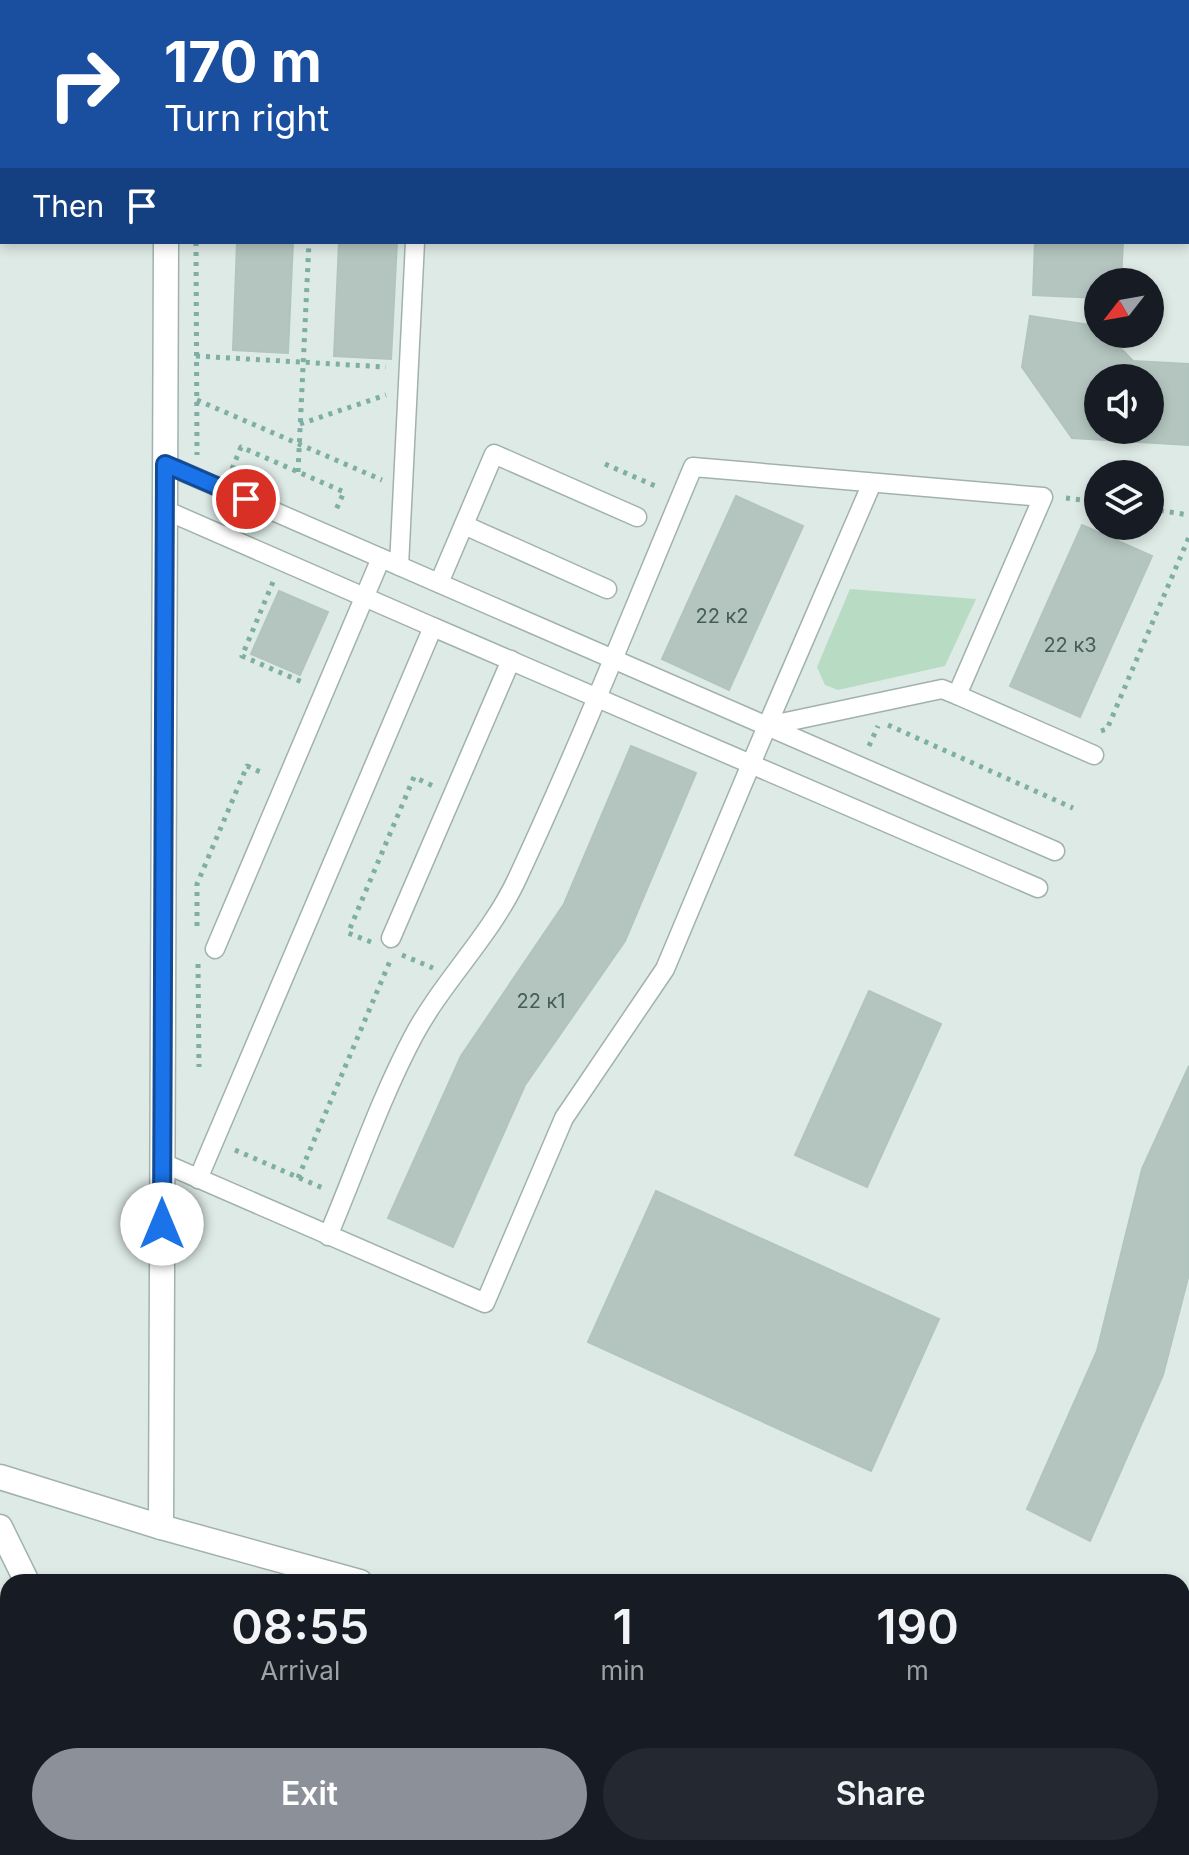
<!DOCTYPE html>
<meta charset="utf-8">
<style>
:root{--surface:#171b24;--page:#242831;--text:#f1f3f6;--muted:#9ea1a6;--accent:#8c9099}
body{margin:0;font-family:Inter,sans-serif;background:var(--page);color:var(--text);height:100vh;display:flex;flex-direction:column;font-size:30px;white-space:nowrap}
*{box-sizing:border-box;margin:0}
p{font-size:26px;color:var(--muted)}
.icon{flex:none;width:44px;height:44px;fill:none;stroke:currentColor;stroke-width:2;stroke-linecap:round;stroke-linejoin:round}
.map{position:relative;flex:1;overflow:hidden}
.panel{position:absolute;left:0px;top:1574px;width:1190px;height:282px;display:flex;flex-direction:column;background:var(--surface);border-radius:24px 24px 0 0;box-shadow:0 4px 12px #0003}
.panel>*{flex:none}
.guide{position:absolute;left:0px;top:0px;width:1190px;height:244px;box-shadow:0 4px 12px #0003;background:#1a4fa0;color:#fff;overflow:hidden}
.needle{width:52px;rotate:239deg}
.tools{position:absolute;left:1084px;top:268px;display:grid;gap:16px}
.tools a{display:grid;place-items:center;width:80px;height:80px;border-radius:50%;background:var(--surface);box-shadow:0 4px 12px #0003;font-size:40px}
.pin{position:absolute;display:grid;place-items:center;width:68px;height:68px;color:#fff;margin:-34px;border:4px solid #fff;border-radius:50%;box-shadow:0 2px 8px #0007}
.me{position:absolute;width:88px;margin:-44px;rotate:0deg;stroke-linejoin:round;filter:drop-shadow(0 0 6px #0008)}
.turn{display:flex;align-items:center;gap:28px;height:168px;padding:0 32px;font-size:36px}
.turn .icon{width:104px;height:104px;stroke-width:2.5}
.turn b{display:block;font-size:56px;line-height:68px}
.then{display:flex;align-items:center;height:76px;padding:0 32px;background:#0003;gap:16px;font-size:30px}
.eta{display:flex;justify-content:space-evenly;align-items:center;height:136px;text-align:center}
.eta b{font-size:48px;font-weight:600;line-height:56px}
.action{display:flex;gap:16px;margin-top:auto;padding:16px 32px}
.action a{flex:1;height:92px;border-radius:48px;background:var(--accent);color:#fff;font-size:32px;font-weight:600;line-height:92px;text-align:center}
.action a+a{background:var(--page);color:var(--text)}
.map>svg:first-child{display:block}
.green{fill:#b7dcc3}
.building{fill:#b4c5bf;stroke:#b1c4bd;stroke-width:2;fill-rule:evenodd}
.lines{fill:none;stroke-linecap:round;stroke-linejoin:round}
.service-casing{stroke:#a1b2ad;stroke-width:21}
.minor-casing{stroke:#a1b2ad;stroke-width:27}
.path{stroke:#7eafa2;stroke-width:5;stroke-dasharray:4 6;stroke-linecap:butt}
.service{stroke:#fff;stroke-width:18}
.minor{stroke:#fff;stroke-width:24}
.route-casing{stroke:#114b97;stroke-width:20}
.route{stroke:#1a73e8;stroke-width:14}
.labels{text-anchor:middle;stroke-width:8;stroke-linejoin:round;paint-order:stroke}
.number-label{font-size:20px;fill:#455d58}
</style>
<div class="map">
<svg width="1189" height="1855" viewBox="0 0 1189 1855">
<rect width="100%" height="100%" fill="#deeae6"/>
<!-- green -->
<path class="green" d="M 850,589 L 976,599 L 945,666 L 838,690 L 825,685 L 817,667 Z"/>
<!-- building -->
<g class="building">
<path d="M 237,242 L 293,242 L 288,353 L 233,350 Z"/>
<path d="M 339,242 L 397,242 L 391,359 L 334,356 Z"/>
<path d="M 1035,242 L 1123,242 L 1121,282 L 1098,282 L 1098,298 L 1033,295 Z"/>
<path d="M 1030,316 L 1098,326 L 1098,334 L 1107,334 L 1133,361 L 1189,364 L 1189,445 L 1072,438 L 1022,367 ZM 1098,378 L 1150,378 L 1150,430 L 1098,430 Z"/>
<path d="M 736,496 L 803,526 L 729,690 L 662,659 Z"/>
<path d="M 1082,525 L 1152,556 L 1080,717 L 1010,686 Z"/>
<path d="M 279,591 L 328,612 L 300,675 L 251,654 Z"/>
<path d="M 631,746 L 696,773 L 625,941 L 525,1085 L 453,1247 L 388,1218 L 461,1056 L 564,904 Z"/>
<path d="M 869,991 L 941,1024 L 867,1187 L 795,1155 Z"/>
<path d="M 1189,1066 L 1189,1274 L 1163,1375 L 1090,1541 L 1027,1509 L 1097,1351 L 1142,1169 Z"/>
<path d="M 656,1191 L 939,1319 L 871,1471 L 588,1342 Z"/>
</g>
<g class="lines">
<!-- service casing -->
<g class="service-casing">
<g id="service">
<path d="M 226,2 L 227,0"/>
<path d="M 321,2 L 321,0"/>
<path d="M 427,2 L 427,0"/>
<path d="M 165,464 L 767,726 L 942,689 L 957,695 L 1043,497 L 693,467 C 635,605 580,744 517,879 C 491,935 443,981 414,1035 C 380,1099 356,1170 328,1236"/>
<path d="M 872,483 L 767,726 L 1055,851"/>
<path d="M 165,510 L 433,627"/>
<path d="M 464,525 L 607,589"/>
<path d="M 399,566 L 415,242"/>
<path d="M 439,583 L 494,454 L 637,517"/>
<path d="M 957,695 L 1094,755"/>
<path d="M 391,938 L 511,660"/>
<path d="M 215,949 L 381,558"/>
<path d="M 163,1163 L 485,1303 L 564,1118 L 665,969 L 767,726"/>
<path d="M 198,1179 L 433,627 L 1038,888"/>
<path d="M 531,1848 L 551,1855"/>
<path d="M 31,1855 L 44,1848"/>
</g>
</g>
<!-- minor casing -->
<g class="minor-casing">
<g id="minor">
<path d="M 167,2 L 167,0"/>
<path d="M 0,1477 L 161,1527 L 360,1582"/>
<path d="M 0,1527 L 27,1582"/>
<path d="M 161,1527 L 166,242"/>
<path d="M 157,1848 L 161,1855"/>
<path d="M 502,1848 L 506,1855"/>
<path d="M 1176,1848 L 1189,1852"/>
</g>
</g>
<!-- path -->
<g class="path">
<path d="M 196,242 L 197,455"/>
<path d="M 196,356 L 386,367"/>
<path d="M 197,400 L 382,480"/>
<path d="M 300,424 L 386,395"/>
<path d="M 605,464 L 660,488"/>
<path d="M 232,469 L 241,447 L 344,492 L 335,512"/>
<path d="M 298,472 L 309,242"/>
<path d="M 1066,498 L 1098,502"/>
<path d="M 1150,509 L 1189,515"/>
<path d="M 273,582 L 242,656 L 302,682"/>
<path d="M 888,725 L 1073,808"/>
<path d="M 1101,731 L 1107,729 L 1189,537"/>
<path d="M 869,746 L 878,726"/>
<path d="M 197,926 L 197,884 L 247,766 L 265,774"/>
<path d="M 371,942 L 348,933 L 414,777 L 433,786"/>
<path d="M 402,955 L 433,968"/>
<path d="M 198,964 L 199,1067"/>
<path d="M 235,1150 L 325,1189"/>
<path d="M 298,1178 L 390,961"/>
</g>
<!-- service -->
<use href="#service" class="service"/>
<!-- minor -->
<use href="#minor" class="minor"/>
</g>
<g class="lines">
<!-- route casing -->
<g class="route-casing">
<path id="route" d="M 162,1224 L 165,464 L 246,499"/>
</g>
<!-- route -->
<use href="#route" class="route"/>
</g>
<g class="labels">
<!-- number labels -->
<g class="number-label">
<text x="722" y="623">22 к2</text>
<text x="1070" y="652">22 к3</text>
<text x="541" y="1008">22 к1</text>
</g>
</g>
</svg>
<div class="tools">
<a><svg class="needle" viewBox="-14 -14 28 28"><path d="M0-13l5 13h-10z" fill="#e53935"/><path d="M0 13l5-13h-10z" fill="#9ea1a6"/></svg></a>
<a><svg class="icon" aria-label="sound" viewBox="0 0 24 24"><path d="M4 9h4l5-4v14l-5-4H4zM17 9q2 3 0 6"/></svg></a>
<a><svg class="icon" aria-label="layers" viewBox="0 0 24 24"><path d="M12 4l9 5-9 5-9-5zM3 14l9 5 9-5"/></svg></a>
</div>
<div class="pin" style="left:246px;top:499px;background:#d93025"><svg class="icon" aria-label="arrive" viewBox="0 0 24 24"><path d="M6 21V4h12l-3 4 3 4H6"/></svg></div>
<svg class="me" style="left:162px;top:1224px" viewBox="-20 -20 40 40"><circle r="19" fill="#fff"/><path d="M0-13L10 11 0 6-10 11z" fill="#1a73e8"/></svg>
<div class="guide">
<div class="turn"><svg class="icon" aria-label="right" viewBox="0 0 24 24"><path d="M7 20v-9h11M14 6l5 5-5 5"/></svg><div><b>170 m</b>Turn right</div></div>
<div class="then">Then<svg class="icon" aria-label="arrive" viewBox="0 0 24 24"><path d="M6 21V4h12l-3 4 3 4H6"/></svg></div>
</div>
<section class="panel">
<div class="eta">
<div><b>08:55</b><p>Arrival</p></div>
<div><b>1</b><p>min</p></div>
<div><b>190</b><p>m</p></div>
</div>
<div class="action"><a>Exit</a><a>Share</a></div>
</section>
</div>
